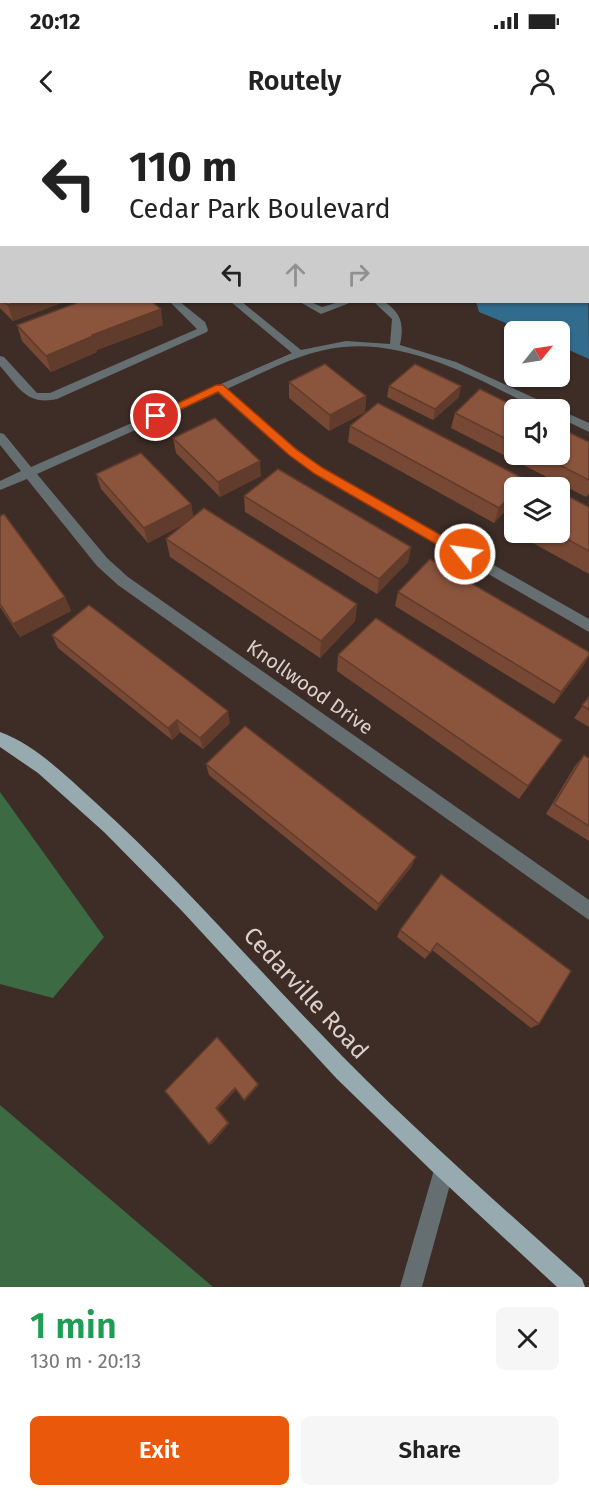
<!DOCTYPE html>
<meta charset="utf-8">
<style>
:root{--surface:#fff;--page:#f6f6f6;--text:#222;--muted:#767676;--accent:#ea580c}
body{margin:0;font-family:"Fira Sans",sans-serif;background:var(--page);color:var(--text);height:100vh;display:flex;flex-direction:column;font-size:22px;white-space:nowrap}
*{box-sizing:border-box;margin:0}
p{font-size:20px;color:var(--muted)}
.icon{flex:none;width:33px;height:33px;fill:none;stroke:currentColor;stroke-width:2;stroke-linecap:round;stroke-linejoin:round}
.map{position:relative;height:1167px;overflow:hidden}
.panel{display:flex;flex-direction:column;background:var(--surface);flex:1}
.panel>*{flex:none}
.top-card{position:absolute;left:0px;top:0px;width:590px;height:183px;box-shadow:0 2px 4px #0004;background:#fff;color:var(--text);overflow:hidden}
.needle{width:39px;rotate:60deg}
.controls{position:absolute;left:504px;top:201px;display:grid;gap:12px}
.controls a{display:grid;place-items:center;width:66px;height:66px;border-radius:9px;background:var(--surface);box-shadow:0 2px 4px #0004;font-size:30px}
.pin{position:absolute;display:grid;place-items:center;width:51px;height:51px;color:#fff;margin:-26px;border:3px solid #fff;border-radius:50%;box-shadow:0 2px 6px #0007}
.me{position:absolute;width:66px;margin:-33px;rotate:300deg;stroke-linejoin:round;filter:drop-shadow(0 0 4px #0008)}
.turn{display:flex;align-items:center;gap:21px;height:126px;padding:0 30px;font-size:27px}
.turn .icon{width:78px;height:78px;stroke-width:2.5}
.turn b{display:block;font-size:42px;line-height:51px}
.lanes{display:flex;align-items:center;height:57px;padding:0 30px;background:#0003;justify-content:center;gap:30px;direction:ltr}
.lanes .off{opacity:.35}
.round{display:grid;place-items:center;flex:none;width:63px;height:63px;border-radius:9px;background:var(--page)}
.summary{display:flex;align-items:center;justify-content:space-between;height:102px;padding:0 30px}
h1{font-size:36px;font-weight:600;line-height:45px;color:#1e9e55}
.action{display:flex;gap:12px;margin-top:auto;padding:12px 30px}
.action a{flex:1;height:69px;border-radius:9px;background:var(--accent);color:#fff;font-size:24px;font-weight:600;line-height:69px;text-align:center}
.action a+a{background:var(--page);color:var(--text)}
.status{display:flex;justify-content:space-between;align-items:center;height:42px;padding:0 30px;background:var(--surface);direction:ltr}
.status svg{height:16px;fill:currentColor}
header{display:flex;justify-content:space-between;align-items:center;height:78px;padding:0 30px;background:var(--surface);font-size:27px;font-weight:600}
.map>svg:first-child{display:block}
.forest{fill:#3b6a43}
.water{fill:#326c8d}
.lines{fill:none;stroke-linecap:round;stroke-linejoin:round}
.minor{fill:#656e70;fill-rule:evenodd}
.major{fill:#96aaaf;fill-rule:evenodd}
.highway{fill:#aac1c7;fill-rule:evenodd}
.wall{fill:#774834}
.shaded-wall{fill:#613b2b}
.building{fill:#8a543d;stroke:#613b2b;stroke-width:1.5}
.route{fill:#ea580c;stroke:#983908;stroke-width:1.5}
.labels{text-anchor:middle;stroke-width:6;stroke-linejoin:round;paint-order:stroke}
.street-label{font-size:20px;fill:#dbd0cc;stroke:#3d2d26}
.near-street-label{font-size:24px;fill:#dbd0cc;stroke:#3d2d26}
</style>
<div class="status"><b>20:12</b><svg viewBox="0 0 49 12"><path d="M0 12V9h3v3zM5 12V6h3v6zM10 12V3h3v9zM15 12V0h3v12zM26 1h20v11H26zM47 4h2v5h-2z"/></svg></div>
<header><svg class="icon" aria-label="back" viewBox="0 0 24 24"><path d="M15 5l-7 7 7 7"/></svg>Routely<svg class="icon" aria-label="person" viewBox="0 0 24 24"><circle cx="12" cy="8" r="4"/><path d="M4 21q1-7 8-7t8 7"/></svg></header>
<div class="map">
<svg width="589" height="1167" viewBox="0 0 589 1167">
<rect width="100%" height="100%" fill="#3d2d26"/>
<!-- forest -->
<g class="forest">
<path d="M 0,672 L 104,817 L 53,878 L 0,864 Z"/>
<path d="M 0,985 L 213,1167 L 0,1167 Z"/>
</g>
<!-- water -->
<path class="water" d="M 588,146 L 589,239 L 560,226 L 560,212 L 525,211 L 479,192 L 476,182 L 588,182 Z"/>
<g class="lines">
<!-- minor -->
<g class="minor">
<path d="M 99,0 L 108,0 L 110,2 L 100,2 Z"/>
<path d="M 483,0 L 494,0 L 496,2 L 484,2 Z"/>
<path d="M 542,0 L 553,0 L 555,2 L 543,2 Z"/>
<path d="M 583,0 L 589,0 L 589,3 L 588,2 Z"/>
<rect x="588" y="11" width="1" height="5"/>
<rect x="588" y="30" width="1" height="5"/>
<path d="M 0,52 L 2,52 L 0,58 Z"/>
<path d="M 170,182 L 180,182 L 205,202 L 208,210 L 207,212 L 57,279 C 26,286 18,266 0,246 L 0,236 L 4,237 L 37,273 L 50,273 L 197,209 Z"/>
<path d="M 231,182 L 242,182 L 301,230 L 346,221 L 390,224 L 392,199 L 374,182 L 385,182 C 402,194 404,205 400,225 L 456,242 L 554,287 L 555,290 L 540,290 C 476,258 403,215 329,229 C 293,236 260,254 227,269 L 297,329 L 323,348 L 589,499 L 589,512 L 315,354 L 289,335 L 218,273 L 37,354 L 107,438 L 128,457 L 589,780 L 589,800 L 118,465 L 97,446 L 27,359 L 0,370 L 0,361 L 21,351 L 0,325 L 0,313 L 4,314 L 31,347 L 292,233 Z"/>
<path d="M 300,182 L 311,182 L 322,187 L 339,182 L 352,182 L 321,194 Z"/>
<path d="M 560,290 L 589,303 L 589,312 L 560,298 Z"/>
<path d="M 444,1040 L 451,1043 L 454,1050 L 422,1167 L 400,1167 L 434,1050 L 437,1043 Z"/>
</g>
<!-- major -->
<path class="major" d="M 0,612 C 36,625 67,657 95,682 C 175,754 245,836 320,913 C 403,1000 493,1079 582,1159 L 585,1167 L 557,1167 L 434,1053 L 337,959 L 182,791 L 104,712 L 38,653 L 0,627 Z"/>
<!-- highway -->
<g class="highway">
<path d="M 362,0 L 375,0 L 376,2 L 363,2 Z"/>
<path d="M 428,0 L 441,0 L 442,2 L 429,2 Z"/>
<rect x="588" y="45" width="1" height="6"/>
<rect x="588" y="67" width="1" height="7"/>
</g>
</g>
<!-- wall -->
<g class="wall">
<path d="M 0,71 L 2,71 L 2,182 L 64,182 L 13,201 L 0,188 Z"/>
<path d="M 17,205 L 163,205 L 97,230 L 97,232 L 51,252 L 22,221 Z"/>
<path d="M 289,262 L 366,276 L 365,292 L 329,311 L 289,278 Z"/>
<path d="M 389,266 L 459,277 L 433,300 L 387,277 Z"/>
<path d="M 514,290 L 514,334 L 560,334 L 589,322 L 589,374 L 586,377 L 451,308 L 455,293 Z"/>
<path d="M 350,306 L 526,360 L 524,368 L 514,368 L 514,382 L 494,403 L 348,322 Z"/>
<path d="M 173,318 L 261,356 L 220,377 L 176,333 Z"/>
<path d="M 96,354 L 191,384 L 193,397 L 357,484 L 355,501 L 320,538 L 170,437 L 166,419 L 185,403 L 148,423 L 101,369 Z"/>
<path d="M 244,376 L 411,427 L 408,442 L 377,474 L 245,392 Z"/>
<path d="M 589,387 L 589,454 L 513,412 L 514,406 L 514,412 L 560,412 Z"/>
<path d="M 0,396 L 65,477 L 71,491 L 20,517 L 0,487 Z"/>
<path d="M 398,472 L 589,536 L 583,546 L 554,584 L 395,486 Z"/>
<path d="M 52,515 L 230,603 L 203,629 L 180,612 L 172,620 L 58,528 Z"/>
<path d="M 338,535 L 552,634 L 519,679 L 337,551 Z"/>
<path d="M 589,577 L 589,607 L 574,598 Z"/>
<path d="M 584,635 L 589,638 L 589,721 L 546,694 L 575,646 Z"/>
<path d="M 206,644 L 412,746 L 376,791 L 209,655 Z"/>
<path d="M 441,754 L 539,904 L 531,908 L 432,830 L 425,839 L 397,817 L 400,810 Z"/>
</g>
<!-- shaded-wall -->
<g class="shaded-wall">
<path d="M 143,0 L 162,0 L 157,2 L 139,2 Z"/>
<path d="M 0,100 L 2,100 L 2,117 L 0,118 Z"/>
<path d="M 17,182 L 64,182 L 13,201 L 8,185 Z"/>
<path d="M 161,189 L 163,205 L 97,230 L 97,232 L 51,252 L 46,236 L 92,215 Z"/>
<path d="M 461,266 L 459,277 L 433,300 L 435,289 Z"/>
<path d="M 366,276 L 365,292 L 329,311 L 330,295 Z"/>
<path d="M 260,341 L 261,356 L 220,377 L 218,362 Z"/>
<path d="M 526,360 L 524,368 L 519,368 Z"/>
<path d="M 514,372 L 514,382 L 494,403 L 499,388 Z"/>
<path d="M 191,384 L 194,399 L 148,423 L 144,408 Z"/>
<path d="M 411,427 L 408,442 L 377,474 L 379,459 Z"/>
<path d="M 65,477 L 71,491 L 20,517 L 13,504 Z"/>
<path d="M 357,484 L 355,501 L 320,538 L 321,521 Z"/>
<path d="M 589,536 L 583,546 L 554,584 L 561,572 Z"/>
<path d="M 228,591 L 230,603 L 203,629 L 200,618 Z"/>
<path d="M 177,600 L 180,612 L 172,620 L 168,608 Z"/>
<path d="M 416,737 L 412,746 L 376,791 L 379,784 Z"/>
<path d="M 258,964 L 259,965 L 245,981 L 244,980 Z"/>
<path d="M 235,968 L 236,970 L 218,989 L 230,1003 L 212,1024 L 209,1024 L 216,988 Z"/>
</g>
<!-- building -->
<g class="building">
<rect x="0" y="71" width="2" height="29"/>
<path d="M 2,115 L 2,179 L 0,177 L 0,116 Z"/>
<path d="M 4,182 L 17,182 L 8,185 Z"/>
<path d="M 79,182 L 152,182 L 161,189 L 92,215 L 93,216 L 46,236 L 17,205 Z"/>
<path d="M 325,244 L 366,276 L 330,295 L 289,262 Z"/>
<path d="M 415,244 L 461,266 L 435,289 L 389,266 Z"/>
<path d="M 480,269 L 522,290 L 514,290 L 514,323 L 455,293 Z"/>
<path d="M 378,283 L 526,360 L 519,368 L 514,368 L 514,372 L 499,388 L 350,306 Z"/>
<path d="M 215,298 L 260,341 L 218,362 L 173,318 Z"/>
<path d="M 560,308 L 589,322 L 589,360 L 538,334 L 560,334 Z"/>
<path d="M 141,333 L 191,384 L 144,408 L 96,354 Z"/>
<path d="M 278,349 L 411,427 L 379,459 L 244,376 Z"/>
<path d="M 560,372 L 589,387 L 589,431 L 554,412 L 560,412 Z"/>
<path d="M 204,388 L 357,484 L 321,521 L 166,419 Z"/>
<path d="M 4,394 L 65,477 L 13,504 L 0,484 L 0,396 Z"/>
<path d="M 430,439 L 589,532 L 589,535 L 561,572 L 398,472 Z"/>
<path d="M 89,485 L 228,591 L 200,618 L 177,600 L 168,608 L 52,515 Z"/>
<path d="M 376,498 L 562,620 L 528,666 L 338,535 Z"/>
<path d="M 589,577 L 589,590 L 582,585 Z"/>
<path d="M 245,606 L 416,737 L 379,784 L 206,644 Z"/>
<path d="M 584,635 L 589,638 L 589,706 L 554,684 Z"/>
<path d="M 441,754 L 571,851 L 539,904 L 437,823 L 430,833 L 400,810 Z"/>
<path d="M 217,917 L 258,964 L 244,980 L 235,968 L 216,988 L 228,1003 L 209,1024 L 165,971 Z"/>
</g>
<!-- route -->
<path class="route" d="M 216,265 L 223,265 L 297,330 L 323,348 L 469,431 L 469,438 L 460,438 L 315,354 L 289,335 L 218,272 L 160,299 L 152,299 L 151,296 Z"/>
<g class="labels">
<!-- street labels -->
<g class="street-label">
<text transform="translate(310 567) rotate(35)" y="7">Knollwood Drive</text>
</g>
<!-- near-street labels -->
<g class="near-street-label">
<text transform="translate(306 873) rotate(47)" y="8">Cedarville Road</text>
</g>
</g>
</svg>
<div class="controls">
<a><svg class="needle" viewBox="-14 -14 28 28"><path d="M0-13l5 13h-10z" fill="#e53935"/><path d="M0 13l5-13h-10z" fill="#767676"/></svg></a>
<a><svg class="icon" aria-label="sound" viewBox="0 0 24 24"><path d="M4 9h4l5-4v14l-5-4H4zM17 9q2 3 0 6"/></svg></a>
<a><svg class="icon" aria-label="layers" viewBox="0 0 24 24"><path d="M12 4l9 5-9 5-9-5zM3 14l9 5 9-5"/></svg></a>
</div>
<div class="pin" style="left:156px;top:296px;background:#d93025"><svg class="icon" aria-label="arrive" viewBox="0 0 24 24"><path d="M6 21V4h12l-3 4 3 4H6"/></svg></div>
<svg class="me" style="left:465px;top:434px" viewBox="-20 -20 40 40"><circle r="17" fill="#ea580c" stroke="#fff" stroke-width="3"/><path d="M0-11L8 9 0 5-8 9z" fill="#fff"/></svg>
<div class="top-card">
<div class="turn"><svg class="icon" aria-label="left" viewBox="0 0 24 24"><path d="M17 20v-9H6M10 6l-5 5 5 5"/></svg><div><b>110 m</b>Cedar Park Boulevard</div></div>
<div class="lanes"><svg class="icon" aria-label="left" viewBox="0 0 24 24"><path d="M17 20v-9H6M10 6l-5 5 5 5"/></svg><svg class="icon off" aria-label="ahead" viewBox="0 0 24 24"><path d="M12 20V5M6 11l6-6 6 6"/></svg><svg class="icon off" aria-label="right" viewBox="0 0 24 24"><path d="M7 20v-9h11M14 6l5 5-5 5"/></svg></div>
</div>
</div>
<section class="panel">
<div class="summary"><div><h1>1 min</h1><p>130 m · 20:13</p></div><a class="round"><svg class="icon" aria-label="close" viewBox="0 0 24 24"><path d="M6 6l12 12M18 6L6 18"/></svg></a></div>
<div class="action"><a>Exit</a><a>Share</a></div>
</section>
